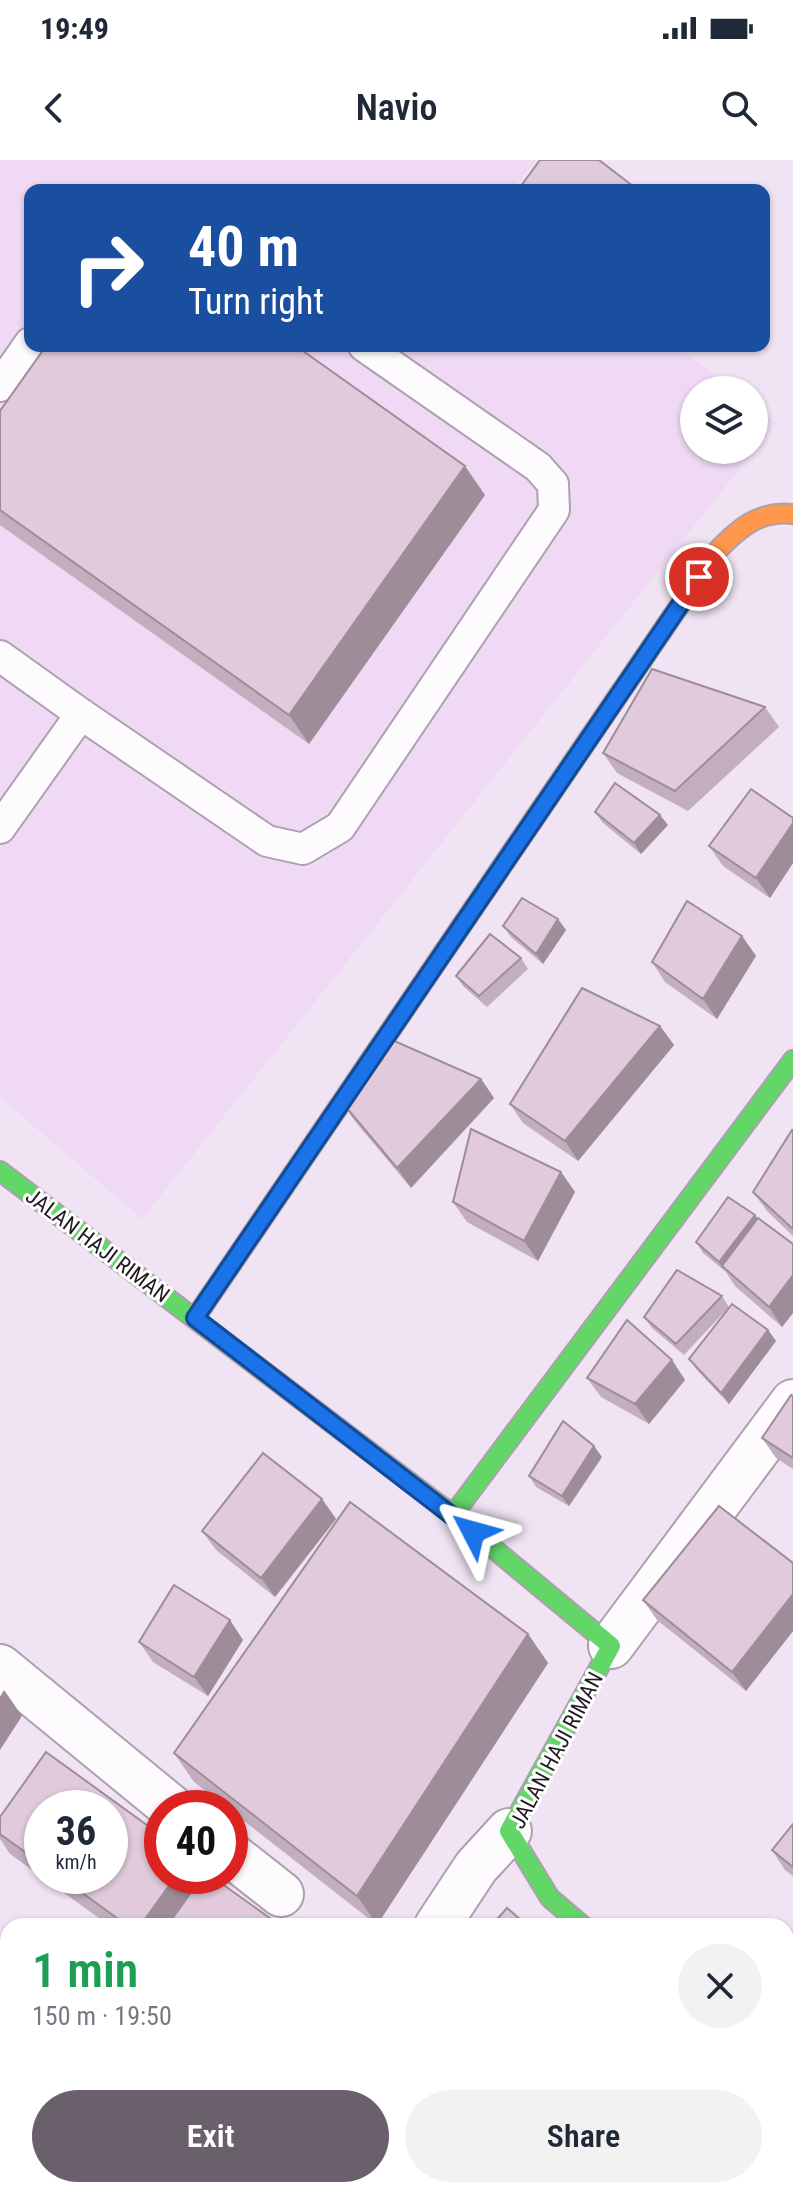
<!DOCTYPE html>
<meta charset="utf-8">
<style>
:root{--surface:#fff;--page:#f2f2f3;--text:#1f2937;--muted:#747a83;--accent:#6a606c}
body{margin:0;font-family:"Roboto Condensed",sans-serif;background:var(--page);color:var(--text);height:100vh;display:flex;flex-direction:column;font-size:30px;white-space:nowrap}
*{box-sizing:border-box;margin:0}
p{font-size:26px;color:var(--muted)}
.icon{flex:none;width:44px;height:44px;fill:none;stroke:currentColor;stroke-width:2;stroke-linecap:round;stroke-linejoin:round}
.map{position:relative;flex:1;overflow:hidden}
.details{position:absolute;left:0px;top:1758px;width:794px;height:280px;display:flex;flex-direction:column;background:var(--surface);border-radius:24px 24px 0 0;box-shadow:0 2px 6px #0004}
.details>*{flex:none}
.guide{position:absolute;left:24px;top:24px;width:746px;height:168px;border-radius:16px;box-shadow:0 2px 6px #0004;background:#1a4fa0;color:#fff;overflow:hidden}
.tools{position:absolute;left:680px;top:216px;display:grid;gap:16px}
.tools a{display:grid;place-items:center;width:88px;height:88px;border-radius:50%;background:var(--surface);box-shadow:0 2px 6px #0004;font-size:40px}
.speed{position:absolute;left:24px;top:1630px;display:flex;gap:16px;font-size:40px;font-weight:700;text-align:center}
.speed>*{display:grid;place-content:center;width:104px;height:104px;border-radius:50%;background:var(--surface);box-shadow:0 2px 6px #0004;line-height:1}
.speed small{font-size:20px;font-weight:400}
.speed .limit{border:12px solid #d22;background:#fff;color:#111}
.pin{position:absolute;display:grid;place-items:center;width:68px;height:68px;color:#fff;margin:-34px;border:4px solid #fff;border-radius:50%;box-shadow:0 2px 8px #0007}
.me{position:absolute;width:88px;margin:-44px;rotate:309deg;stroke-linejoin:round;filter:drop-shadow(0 0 6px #0008)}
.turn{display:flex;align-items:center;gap:28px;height:168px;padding:0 32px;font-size:36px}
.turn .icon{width:104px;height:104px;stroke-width:2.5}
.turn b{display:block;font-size:56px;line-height:68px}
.round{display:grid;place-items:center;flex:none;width:84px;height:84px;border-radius:42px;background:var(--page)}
.head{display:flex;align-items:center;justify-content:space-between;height:136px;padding:0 32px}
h1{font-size:48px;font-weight:600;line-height:60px;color:#1e9e55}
.cta{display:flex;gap:16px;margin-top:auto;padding:16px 32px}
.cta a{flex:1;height:92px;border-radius:48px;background:var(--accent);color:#fff;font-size:32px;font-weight:600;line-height:92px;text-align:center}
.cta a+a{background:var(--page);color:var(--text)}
.status{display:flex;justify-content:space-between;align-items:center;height:56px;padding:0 40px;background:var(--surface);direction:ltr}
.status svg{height:22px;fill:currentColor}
header{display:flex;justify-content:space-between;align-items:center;height:104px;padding:0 32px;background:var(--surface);font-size:36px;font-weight:600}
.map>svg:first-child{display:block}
.built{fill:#efd9f4}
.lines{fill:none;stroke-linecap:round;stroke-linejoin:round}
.river{stroke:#78c8f1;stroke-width:102}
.lane-casing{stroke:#aba1ad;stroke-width:34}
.street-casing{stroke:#aba1ad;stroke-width:48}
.fast-casing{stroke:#aba1ad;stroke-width:22}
.slow-casing{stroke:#aba1ad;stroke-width:22}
.lane{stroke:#fdfbfd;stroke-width:30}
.street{stroke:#fdfbfd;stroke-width:44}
.fast{stroke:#63d668;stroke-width:18}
.slow{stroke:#ff974d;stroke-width:18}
.wall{fill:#c2aebc;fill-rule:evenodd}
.shaded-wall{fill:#9e8d99}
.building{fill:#e1cadb;stroke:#9e8d99;stroke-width:2}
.route-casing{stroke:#114b97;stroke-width:20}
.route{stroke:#1a73e8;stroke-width:14}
.labels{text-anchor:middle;stroke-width:6;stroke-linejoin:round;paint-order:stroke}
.street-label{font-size:22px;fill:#221923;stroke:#fff}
</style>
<div class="status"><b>19:49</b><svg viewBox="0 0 49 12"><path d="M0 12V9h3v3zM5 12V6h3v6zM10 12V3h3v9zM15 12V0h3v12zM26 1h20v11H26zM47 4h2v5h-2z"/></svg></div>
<header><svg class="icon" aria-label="back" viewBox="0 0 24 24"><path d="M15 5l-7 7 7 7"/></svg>Navio<svg class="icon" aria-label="search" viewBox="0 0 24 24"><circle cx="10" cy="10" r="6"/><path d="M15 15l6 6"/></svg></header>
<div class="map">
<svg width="793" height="2038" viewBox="0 0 793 2038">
<rect width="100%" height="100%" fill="#f0e3f3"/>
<!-- built -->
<path class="built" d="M 0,0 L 537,0 L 511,30 L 30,30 L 30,186 L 677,186 L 734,230 L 694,230 L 694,290 L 754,290 L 754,245 L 776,263 L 142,1059 L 0,937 Z"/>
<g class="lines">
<!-- river -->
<path class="river" d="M 0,1891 L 5,1899 L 0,1919"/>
<!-- lane casing -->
<g class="lane-casing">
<g id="lane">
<path d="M 0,226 L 30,183"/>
<path d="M 0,496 L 81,554 L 0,668"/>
<path d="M 81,554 L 267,681 L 303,689 L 340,667 L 554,350 L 553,324 L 538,307 L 364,186"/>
</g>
</g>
<!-- street casing -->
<g class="street-casing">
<g id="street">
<path d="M 611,1486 L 793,1242"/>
<path d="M 0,1507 L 172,1648"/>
<path d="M 230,1694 L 281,1734"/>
<path d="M 437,1766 L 476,1707 L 509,1671"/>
<path d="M 775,2030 L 778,2038"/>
<path d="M 279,2038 L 282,2030"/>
</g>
</g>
<!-- fast casing -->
<g class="fast-casing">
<g id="fast">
<path d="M 0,1011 L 453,1355 L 611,1486 L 509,1671 L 550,1738 L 583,1766"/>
<path d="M 195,1158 L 534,659"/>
<path d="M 453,1355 L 793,900"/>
</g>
</g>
<!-- slow casing -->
<g class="slow-casing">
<path id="slow" d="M 534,659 L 716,392 C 738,369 759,350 793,354"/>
</g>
<!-- lane -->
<use href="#lane" class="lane"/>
<!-- street -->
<use href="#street" class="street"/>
<!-- fast -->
<use href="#fast" class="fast"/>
<!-- slow -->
<use href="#slow" class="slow"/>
</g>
<!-- wall -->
<g class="wall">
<path d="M 0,251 L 485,335 L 309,584 L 0,365 Z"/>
<path d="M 765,547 L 779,567 L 688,651 L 617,613 L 603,593 Z"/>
<path d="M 595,652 L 668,665 L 641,694 L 603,663 Z"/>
<path d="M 793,658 L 793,703 L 770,738 L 723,706 L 709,686 Z"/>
<path d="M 503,766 L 566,770 L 543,804 L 511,777 Z"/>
<path d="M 742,776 L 756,796 L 717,859 L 665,822 L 652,802 Z"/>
<path d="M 521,798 L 528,809 L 487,847 L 464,827 L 456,816 Z"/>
<path d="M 660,866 L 674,885 L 578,1001 L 523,963 L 510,944 Z"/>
<path d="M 481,919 L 494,938 L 411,1028 L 354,960 L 340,940 Z"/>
<path d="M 793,970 L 793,1076 L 767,1051 L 753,1032 Z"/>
<path d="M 561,1012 L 575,1032 L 538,1101 L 467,1062 L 453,1042 Z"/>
<path d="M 757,1058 L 793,1084 L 793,1153 L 782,1167 L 735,1126 L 726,1112 L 703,1093 L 696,1082 Z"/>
<path d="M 722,1136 L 729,1147 L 684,1195 L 652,1168 L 644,1157 Z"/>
<path d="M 768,1170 L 776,1181 L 729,1244 L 697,1210 L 689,1199 Z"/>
<path d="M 672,1200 L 685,1220 L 649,1264 L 601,1237 L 587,1218 Z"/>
<path d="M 793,1236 L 793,1309 L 776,1298 L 762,1278 Z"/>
<path d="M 602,1297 L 569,1346 L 536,1327 L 529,1316 Z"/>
<path d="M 322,1339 L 336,1359 L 275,1437 L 216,1390 L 202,1371 Z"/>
<path d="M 793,1403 L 793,1471 L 746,1531 L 657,1460 L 643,1440 Z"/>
<path d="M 528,1474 L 548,1503 L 377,1765 L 230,1650 L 230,1648 L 227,1648 L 194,1622 L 174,1593 Z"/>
<path d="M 243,1480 L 208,1536 L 153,1502 L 139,1482 Z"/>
<path d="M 46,1592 L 162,1676 L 162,1716 L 211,1716 L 281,1766 L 110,1766 L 10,1694 L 0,1679 L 0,1657 ZM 42,1648 L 110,1648 L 110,1716 L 42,1716 Z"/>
<path d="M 793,1664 L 793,1716 L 785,1710 L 772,1690 Z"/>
<path d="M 163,2030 L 197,2030 L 190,2038 L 172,2038 Z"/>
<path d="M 635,2030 L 732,2030 L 726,2038 L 641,2038 Z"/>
</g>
<!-- shaded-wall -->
<g class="shaded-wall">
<path d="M 465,306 L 485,335 L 309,584 L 289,555 Z"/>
<path d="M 660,655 L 668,665 L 641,694 L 634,683 Z"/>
<path d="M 793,663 L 793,703 L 770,738 L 756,718 Z"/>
<path d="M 558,759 L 566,770 L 543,804 L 536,794 Z"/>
<path d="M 742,776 L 756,796 L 717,859 L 703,839 Z"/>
<path d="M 660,866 L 674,885 L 578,1001 L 565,981 Z"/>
<path d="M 481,919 L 494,938 L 411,1028 L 397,1008 Z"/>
<path d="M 561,1012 L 575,1032 L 538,1101 L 524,1081 Z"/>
<path d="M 755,1055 L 763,1066 L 722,1107 L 719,1102 Z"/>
<path d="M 793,1115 L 793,1153 L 782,1167 L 769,1147 Z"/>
<path d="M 768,1170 L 776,1181 L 729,1244 L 721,1233 Z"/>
<path d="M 672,1200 L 685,1220 L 649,1264 L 635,1244 Z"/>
<path d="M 594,1286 L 602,1297 L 569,1346 L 562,1336 Z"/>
<path d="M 322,1339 L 336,1359 L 275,1437 L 261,1418 Z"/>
<path d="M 793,1434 L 793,1471 L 746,1531 L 732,1512 Z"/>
<path d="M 230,1460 L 243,1480 L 208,1536 L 194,1517 Z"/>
<path d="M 528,1474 L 548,1503 L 377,1765 L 357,1736 Z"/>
<path d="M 4,1530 L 22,1556 L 0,1590 L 0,1537 Z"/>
<path d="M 176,1716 L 204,1716 L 176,1766 L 140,1766 Z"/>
<path d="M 180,2030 L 197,2030 L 190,2038 L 177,2038 L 175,2036 Z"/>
<path d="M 703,2030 L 732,2030 L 726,2038 L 697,2038 Z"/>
</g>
<!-- building -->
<g class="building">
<path d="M 540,0 L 599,0 L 638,30 L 518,30 Z"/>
<path d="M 46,186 L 296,186 L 465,306 L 289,555 L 0,350 L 0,251 Z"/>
<path d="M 652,509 L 765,547 L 675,631 L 603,593 Z"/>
<path d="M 615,623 L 660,655 L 634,683 L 595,652 Z"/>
<path d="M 751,629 L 793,658 L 793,663 L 756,718 L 709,686 Z"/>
<path d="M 522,738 L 558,759 L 536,794 L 503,766 Z"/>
<path d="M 687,741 L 742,776 L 703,839 L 652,802 Z"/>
<path d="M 490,774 L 521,798 L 479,836 L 456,816 Z"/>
<path d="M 582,828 L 660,866 L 565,981 L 510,944 Z"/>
<path d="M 383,876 L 481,919 L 397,1008 L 340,940 Z"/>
<path d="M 471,969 L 561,1012 L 524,1081 L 453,1042 Z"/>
<path d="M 792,970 L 793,970 L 793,1069 L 753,1032 Z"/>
<path d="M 728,1037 L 755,1055 L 719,1102 L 696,1082 Z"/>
<path d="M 758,1058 L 793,1084 L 793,1115 L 769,1147 L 722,1106 Z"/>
<path d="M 677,1110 L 722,1136 L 676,1184 L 644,1157 Z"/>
<path d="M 732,1144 L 768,1170 L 721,1233 L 689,1199 Z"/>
<path d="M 627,1160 L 672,1200 L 635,1244 L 587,1218 Z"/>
<path d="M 791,1235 L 793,1236 L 793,1298 L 762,1278 Z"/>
<path d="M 563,1261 L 594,1286 L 562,1336 L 529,1316 Z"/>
<path d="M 263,1293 L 322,1339 L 261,1418 L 202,1371 Z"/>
<path d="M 350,1342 L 528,1474 L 357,1736 L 174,1593 Z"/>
<path d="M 719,1346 L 793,1403 L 793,1434 L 732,1512 L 643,1440 Z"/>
<path d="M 174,1425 L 230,1460 L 194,1517 L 139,1482 Z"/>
<path d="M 46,1592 L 162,1676 L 162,1716 L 176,1716 L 140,1766 L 128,1766 L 59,1716 L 110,1716 L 110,1648 L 42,1648 L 42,1704 L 0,1674 L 0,1657 Z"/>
<path d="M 793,1664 L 793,1707 L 772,1690 Z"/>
<path d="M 203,1716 L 211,1716 L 281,1766 L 167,1766 Z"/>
<path d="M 507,1748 L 528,1766 L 491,1766 Z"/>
<path d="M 168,2030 L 180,2030 L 175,2036 Z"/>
<path d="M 315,2030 L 399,2030 L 412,2038 L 310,2038 Z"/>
<path d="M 642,2030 L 703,2030 L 697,2038 L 653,2038 Z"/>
</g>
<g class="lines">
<!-- route casing -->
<g class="route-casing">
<path id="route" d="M 473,1372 L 195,1158 L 699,417"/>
</g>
<!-- route -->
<use href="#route" class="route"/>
</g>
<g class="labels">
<!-- street labels -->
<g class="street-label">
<text transform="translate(98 1085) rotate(37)" y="8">JALAN HAJI RIMAN</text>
<text transform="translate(556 1590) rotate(-62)" y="8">JALAN HAJI RIMAN</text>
</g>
</g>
</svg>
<div class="tools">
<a><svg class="icon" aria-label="layers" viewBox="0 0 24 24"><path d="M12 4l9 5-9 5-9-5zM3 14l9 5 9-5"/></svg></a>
</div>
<div class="speed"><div>36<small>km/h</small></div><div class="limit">40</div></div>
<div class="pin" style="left:699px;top:417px;background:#d93025"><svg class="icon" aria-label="arrive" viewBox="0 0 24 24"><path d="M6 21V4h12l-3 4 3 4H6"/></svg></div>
<svg class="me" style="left:473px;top:1372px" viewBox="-20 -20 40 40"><path d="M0-17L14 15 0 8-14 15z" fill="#1a73e8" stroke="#fff" stroke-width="4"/></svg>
<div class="guide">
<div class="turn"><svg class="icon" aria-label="right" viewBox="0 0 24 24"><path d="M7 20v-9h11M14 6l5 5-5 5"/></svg><div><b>40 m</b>Turn right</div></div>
</div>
<section class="details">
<div class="head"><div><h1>1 min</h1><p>150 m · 19:50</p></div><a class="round"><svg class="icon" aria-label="close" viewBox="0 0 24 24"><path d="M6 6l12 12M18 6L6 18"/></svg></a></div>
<div class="cta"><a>Exit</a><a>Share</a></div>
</section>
</div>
